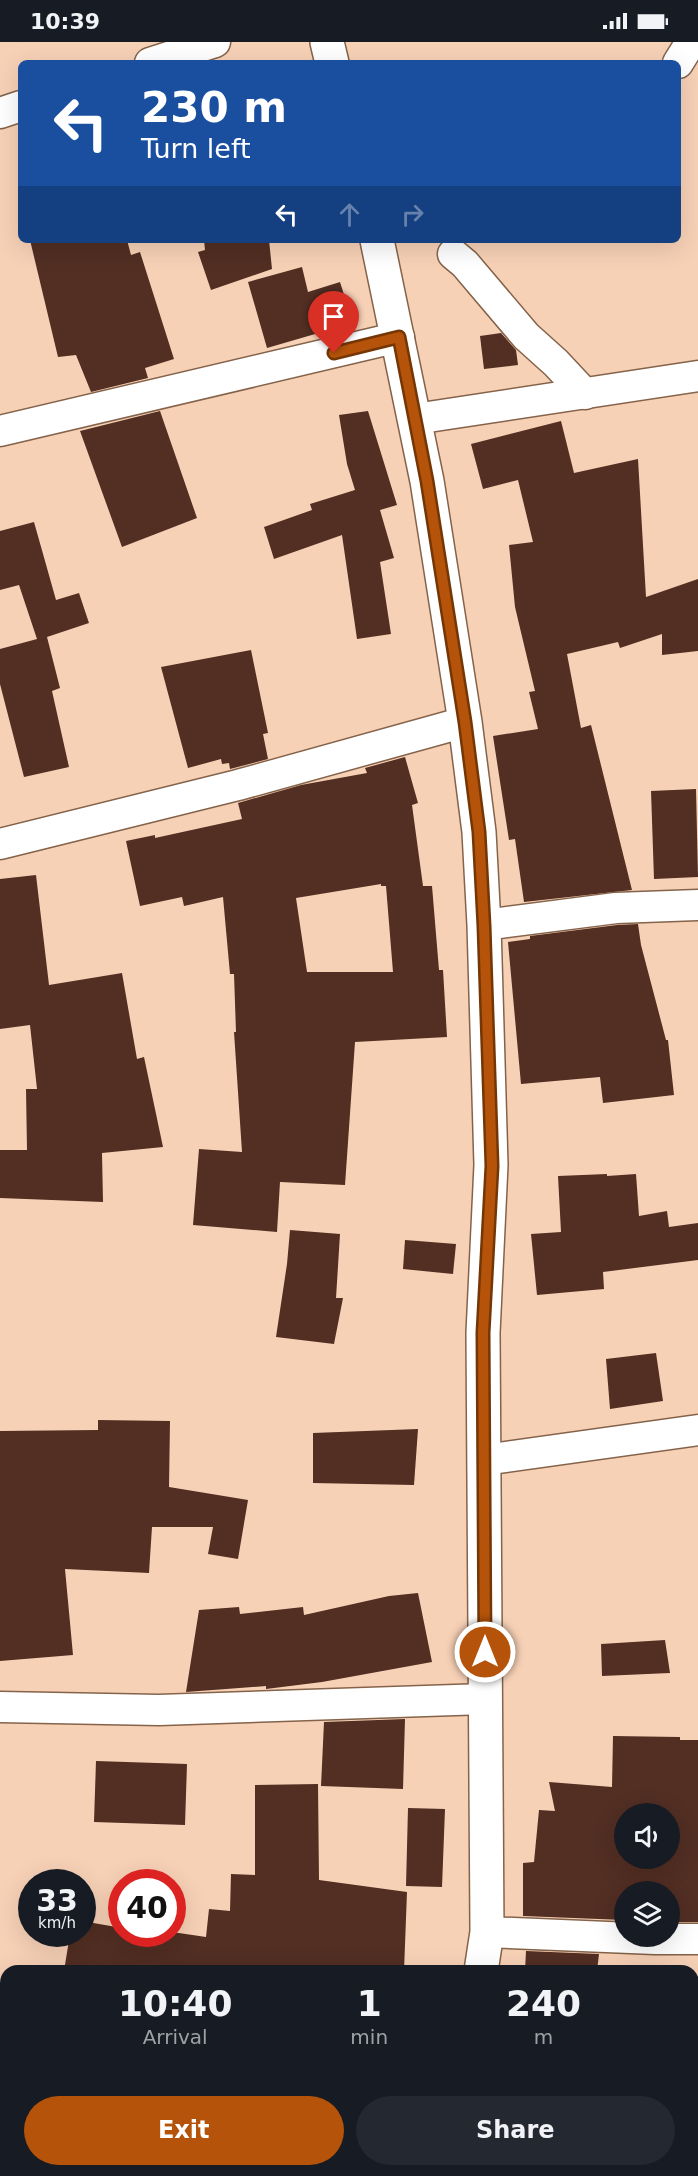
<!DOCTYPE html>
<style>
:root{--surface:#171b24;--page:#242831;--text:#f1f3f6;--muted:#9ea1a6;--accent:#b45309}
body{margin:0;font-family:"DejaVu Sans",sans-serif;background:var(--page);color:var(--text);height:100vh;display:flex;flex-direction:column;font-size:22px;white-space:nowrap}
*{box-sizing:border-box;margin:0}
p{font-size:20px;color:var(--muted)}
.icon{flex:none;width:33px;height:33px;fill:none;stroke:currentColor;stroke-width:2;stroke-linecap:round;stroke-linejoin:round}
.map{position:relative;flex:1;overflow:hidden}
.drawer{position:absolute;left:0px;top:1923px;width:699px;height:212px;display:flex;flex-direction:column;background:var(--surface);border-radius:18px 18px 0 0;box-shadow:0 6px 24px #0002}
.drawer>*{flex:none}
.hud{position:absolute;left:18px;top:18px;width:663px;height:183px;border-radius:9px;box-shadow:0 6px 24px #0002;background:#1a4fa0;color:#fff;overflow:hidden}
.fabs{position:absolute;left:614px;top:1761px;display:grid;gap:12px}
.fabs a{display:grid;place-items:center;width:66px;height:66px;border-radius:50%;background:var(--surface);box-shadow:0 6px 24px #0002;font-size:30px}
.speed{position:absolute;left:18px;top:1827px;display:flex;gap:12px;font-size:30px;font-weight:700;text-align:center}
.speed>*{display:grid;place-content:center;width:78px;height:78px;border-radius:50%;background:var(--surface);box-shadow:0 6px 24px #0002;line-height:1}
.speed small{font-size:15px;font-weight:400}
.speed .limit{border:9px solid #d22;background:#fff;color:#111}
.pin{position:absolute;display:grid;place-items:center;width:51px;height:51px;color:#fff;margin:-62px -26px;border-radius:50% 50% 50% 0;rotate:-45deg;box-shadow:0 0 6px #0007}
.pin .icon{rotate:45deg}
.me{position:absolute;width:66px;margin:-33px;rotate:0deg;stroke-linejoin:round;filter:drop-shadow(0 0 4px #0008)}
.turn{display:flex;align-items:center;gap:21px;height:126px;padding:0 24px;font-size:27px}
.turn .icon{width:78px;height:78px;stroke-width:2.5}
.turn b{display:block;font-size:42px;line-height:51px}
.lanes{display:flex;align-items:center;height:57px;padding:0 24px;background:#0003;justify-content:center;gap:30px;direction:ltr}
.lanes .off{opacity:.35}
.eta{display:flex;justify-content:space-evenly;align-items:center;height:102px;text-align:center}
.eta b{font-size:36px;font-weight:600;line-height:42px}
.button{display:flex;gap:12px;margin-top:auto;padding:12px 24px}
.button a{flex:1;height:69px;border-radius:36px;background:var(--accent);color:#fff;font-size:24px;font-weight:600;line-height:69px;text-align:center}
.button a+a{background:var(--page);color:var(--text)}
.status{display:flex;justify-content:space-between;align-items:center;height:42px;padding:0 30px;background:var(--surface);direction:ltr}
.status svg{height:16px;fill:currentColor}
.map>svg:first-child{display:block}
.building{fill:#522e23;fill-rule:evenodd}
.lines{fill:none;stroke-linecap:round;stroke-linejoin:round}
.street-casing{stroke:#84634a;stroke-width:33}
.secondary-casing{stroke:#84634a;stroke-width:36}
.street{stroke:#fff;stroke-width:30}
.secondary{stroke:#fff;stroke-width:33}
.route-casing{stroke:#753606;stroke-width:15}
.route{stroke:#b45309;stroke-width:10}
</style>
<div class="status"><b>10:39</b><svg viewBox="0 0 49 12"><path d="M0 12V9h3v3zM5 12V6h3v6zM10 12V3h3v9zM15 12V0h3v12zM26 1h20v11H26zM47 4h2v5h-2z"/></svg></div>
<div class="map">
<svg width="698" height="2134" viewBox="0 0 698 2134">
<rect width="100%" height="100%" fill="#f7d1b6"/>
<!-- building -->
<g class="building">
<path d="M 30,198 L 127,198 L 131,213 L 140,210 L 174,317 L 145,326 L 148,336 L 91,350 L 76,313 L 58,315 Z"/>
<path d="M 204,198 L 269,198 L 272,227 L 211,248 L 198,210 L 205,208 Z"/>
<path d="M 302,225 L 308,250 L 340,240 L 353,281 L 267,306 L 248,240 Z"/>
<path d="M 501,291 L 516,308 L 518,323 L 484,327 L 480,294 Z"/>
<path d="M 160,369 L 197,476 L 122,505 L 80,389 Z"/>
<path d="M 368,369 L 397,463 L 380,468 L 394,516 L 380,520 L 391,592 L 357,597 L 342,493 L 274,517 L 264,485 L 312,468 L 310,462 L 355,448 L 347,422 L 339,373 Z"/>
<path d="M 561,379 L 574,431 L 638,417 L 646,555 L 698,537 L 698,609 L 662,613 L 662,592 L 620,606 L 618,600 L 567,612 L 581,686 L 591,683 L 632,848 L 524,860 L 515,797 L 509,798 L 493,694 L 538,687 L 529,650 L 535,649 L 515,565 L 509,503 L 533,500 L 518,438 L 483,447 L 471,402 Z"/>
<path d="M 34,480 L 56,558 L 79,551 L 89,581 L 47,595 L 60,646 L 52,649 L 69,725 L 24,735 L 0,642 L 0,607 L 37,597 L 19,543 L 0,548 L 0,489 Z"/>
<path d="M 251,608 L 268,691 L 263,692 L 268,717 L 230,727 L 229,721 L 222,722 L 221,717 L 188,726 L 161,625 Z"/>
<path d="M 405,715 L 418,761 L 412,763 L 423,844 L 432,844 L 439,928 L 443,928 L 447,995 L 355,1000 L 345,1143 L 280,1140 L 277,1190 L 193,1183 L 199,1107 L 242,1110 L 234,990 L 236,990 L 234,932 L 230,932 L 223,855 L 184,864 L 182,855 L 140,864 L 126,799 L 155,793 L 155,796 L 242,777 L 238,761 L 301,743 L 367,731 L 365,726 ZM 381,842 L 381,844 L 386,844 L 393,930 L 307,930 L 296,856 Z"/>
<path d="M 696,747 L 698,835 L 654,837 L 651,749 Z"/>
<path d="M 36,833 L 49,943 L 122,931 L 137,1017 L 144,1015 L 163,1105 L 102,1111 L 103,1160 L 0,1156 L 0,1108 L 27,1108 L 26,1047 L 37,1047 L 30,983 L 0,987 L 0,837 Z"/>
<path d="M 638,882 L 641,903 L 666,998 L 668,998 L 674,1053 L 603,1061 L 600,1035 L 521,1042 L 508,900 L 530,897 L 530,894 L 617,883 Z"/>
<path d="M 607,1132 L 607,1134 L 636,1132 L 639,1174 L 667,1169 L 669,1185 L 698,1181 L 698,1218 L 603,1230 L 604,1247 L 537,1253 L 531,1192 L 561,1190 L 558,1134 Z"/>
<path d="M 290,1188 L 340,1192 L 336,1256 L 343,1256 L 334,1302 L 276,1295 L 287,1222 Z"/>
<path d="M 405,1198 L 456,1202 L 453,1232 L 403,1227 Z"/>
<path d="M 656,1311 L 663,1359 L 610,1367 L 606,1317 Z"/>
<path d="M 98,1378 L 170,1379 L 169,1445 L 248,1458 L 238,1517 L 208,1512 L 213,1485 L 152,1485 L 149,1531 L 65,1527 L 73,1613 L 0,1619 L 0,1389 L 98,1388 Z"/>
<path d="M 418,1387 L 414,1443 L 313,1441 L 313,1391 Z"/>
<path d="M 418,1551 L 432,1620 L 322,1640 L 266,1647 L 266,1644 L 186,1650 L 199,1568 L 239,1565 L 240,1572 L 303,1565 L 304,1573 L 389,1554 Z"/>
<path d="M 665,1598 L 670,1631 L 602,1634 L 601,1602 Z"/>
<path d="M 405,1677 L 403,1747 L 321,1744 L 324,1680 Z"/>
<path d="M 613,1694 L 680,1695 L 680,1698 L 698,1698 L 698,1880 L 669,1880 L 669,1850 L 624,1850 L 624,1878 L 523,1874 L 523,1821 L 534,1820 L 539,1768 L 555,1769 L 549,1740 L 612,1745 ZM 624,1772 L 669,1772 L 669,1816 L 624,1816 Z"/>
<path d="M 96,1719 L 187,1722 L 185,1783 L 94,1780 Z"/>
<path d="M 318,1742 L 319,1838 L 407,1850 L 404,1929 L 313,1929 L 254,1926 L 254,1929 L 64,1929 L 70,1892 L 82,1892 L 82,1879 L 122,1886 L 122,1892 L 159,1892 L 172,1894 L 172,1890 L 206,1895 L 209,1867 L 230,1869 L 231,1832 L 255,1833 L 255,1743 Z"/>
<path d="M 408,1766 L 445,1767 L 442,1845 L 406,1844 Z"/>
<path d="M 526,1909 L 599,1912 L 597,1929 L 525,1929 Z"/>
</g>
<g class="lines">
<!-- street casing -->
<g class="street-casing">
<g id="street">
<path d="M 150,21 L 215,0"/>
<path d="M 678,21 L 691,0"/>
<path d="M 0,71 L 21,64"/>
<path d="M 453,212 L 465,222 L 526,294 L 556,321 L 585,352"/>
<path d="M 415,377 L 698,334"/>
<path d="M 0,389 L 399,295"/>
<path d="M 0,802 L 238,743 L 465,680"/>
<path d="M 484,883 L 616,866 L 698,863"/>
<path d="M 484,1418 L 698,1388"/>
<path d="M 0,1665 L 159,1668 L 485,1657"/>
<path d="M 487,1890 L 655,1897 L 698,1897"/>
</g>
</g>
<!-- secondary casing -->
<g class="secondary-casing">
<g id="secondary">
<path d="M 327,0 L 332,21"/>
<path d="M 377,198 L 427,439 L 465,680 L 479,790 L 484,883 L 491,1123 L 483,1291 L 487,1890 L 481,1929"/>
<path d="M 452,2134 L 452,2128"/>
</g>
</g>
<!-- street -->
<use href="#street" class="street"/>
<!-- secondary -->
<use href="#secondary" class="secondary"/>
</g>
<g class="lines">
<!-- route casing -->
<g class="route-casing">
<path id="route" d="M 334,311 L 399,295 L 427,439 L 465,680 L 479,790 L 484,884 L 492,1124 L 483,1291 L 485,1610"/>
</g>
<!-- route -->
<use href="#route" class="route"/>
</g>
</svg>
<div class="fabs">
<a><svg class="icon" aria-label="sound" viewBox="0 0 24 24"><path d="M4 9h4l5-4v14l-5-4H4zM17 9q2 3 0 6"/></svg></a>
<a><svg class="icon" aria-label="layers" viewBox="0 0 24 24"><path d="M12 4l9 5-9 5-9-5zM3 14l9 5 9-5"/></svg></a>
</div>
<div class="speed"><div>33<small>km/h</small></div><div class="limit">40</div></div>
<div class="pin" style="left:334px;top:311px;background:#d93025"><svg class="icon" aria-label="arrive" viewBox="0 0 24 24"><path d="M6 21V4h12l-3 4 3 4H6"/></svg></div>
<svg class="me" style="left:485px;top:1610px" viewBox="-20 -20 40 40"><circle r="17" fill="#b45309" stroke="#fff" stroke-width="3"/><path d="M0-11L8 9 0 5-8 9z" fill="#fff"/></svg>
<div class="hud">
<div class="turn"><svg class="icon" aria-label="left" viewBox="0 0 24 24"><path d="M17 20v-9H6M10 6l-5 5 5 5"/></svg><div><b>230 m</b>Turn left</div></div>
<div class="lanes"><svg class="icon" aria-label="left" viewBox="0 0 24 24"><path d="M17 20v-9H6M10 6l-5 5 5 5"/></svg><svg class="icon off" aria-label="ahead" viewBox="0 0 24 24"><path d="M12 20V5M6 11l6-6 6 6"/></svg><svg class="icon off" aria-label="right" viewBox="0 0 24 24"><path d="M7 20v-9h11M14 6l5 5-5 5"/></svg></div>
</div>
<section class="drawer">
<div class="eta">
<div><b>10:40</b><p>Arrival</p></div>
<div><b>1</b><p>min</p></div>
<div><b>240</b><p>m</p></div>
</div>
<div class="button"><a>Exit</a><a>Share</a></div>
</section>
</div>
